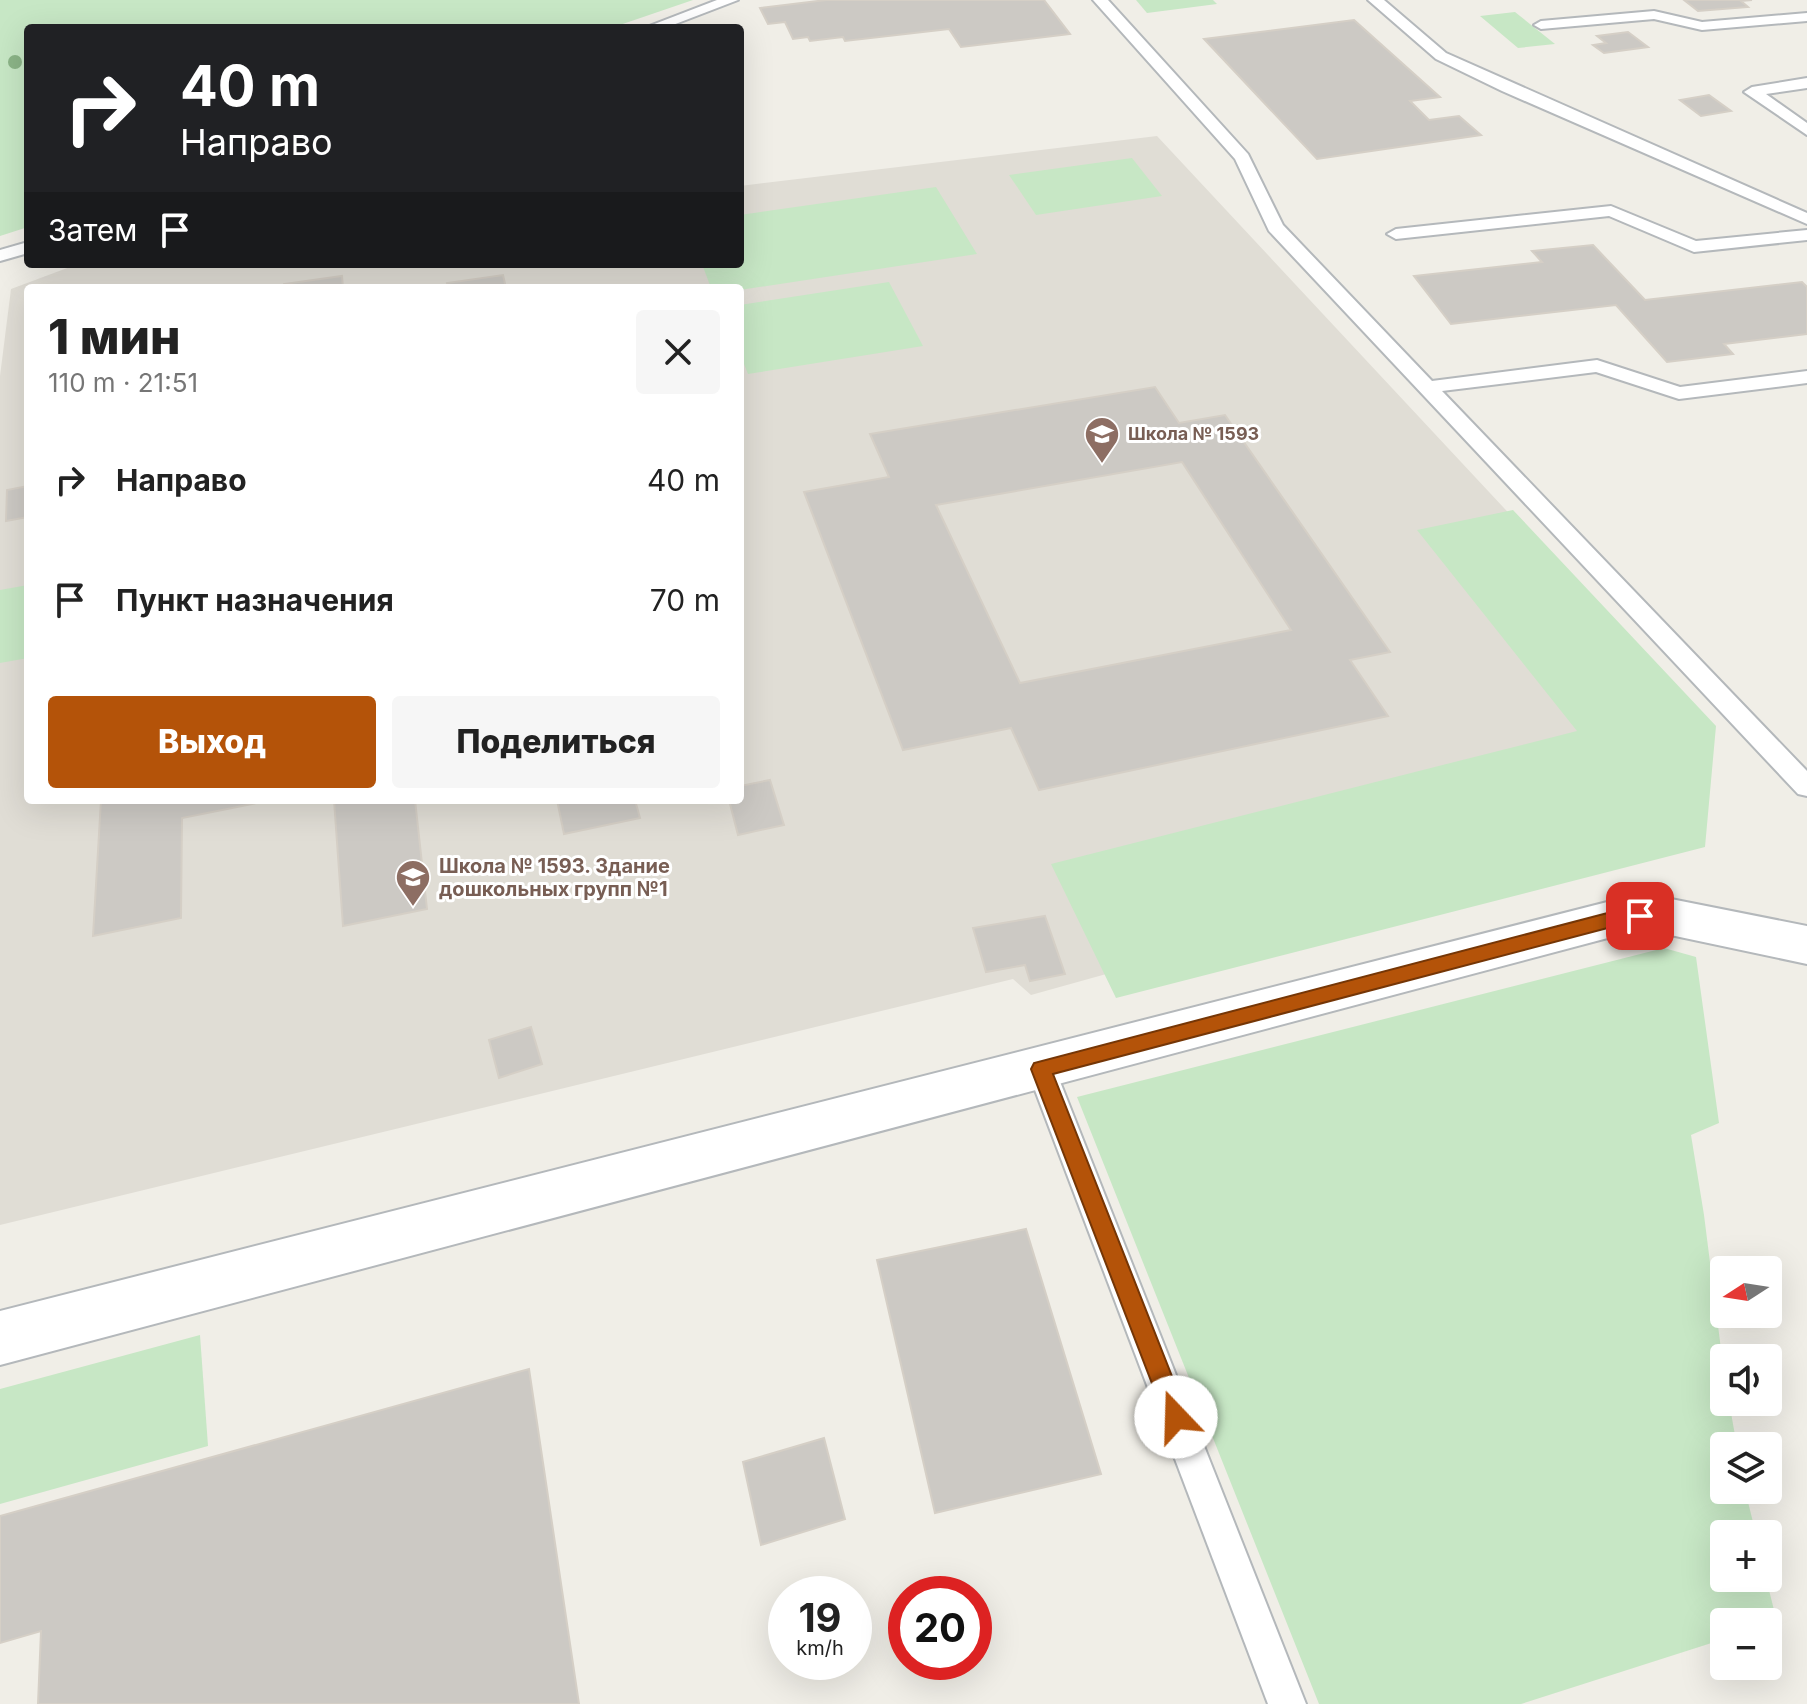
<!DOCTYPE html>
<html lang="ru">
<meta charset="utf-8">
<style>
:root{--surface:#fff;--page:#f6f6f6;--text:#222;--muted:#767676;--accent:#b45309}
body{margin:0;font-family:Inter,sans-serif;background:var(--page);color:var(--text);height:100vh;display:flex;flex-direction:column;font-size:30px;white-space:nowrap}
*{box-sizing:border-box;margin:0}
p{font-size:26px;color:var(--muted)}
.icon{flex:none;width:44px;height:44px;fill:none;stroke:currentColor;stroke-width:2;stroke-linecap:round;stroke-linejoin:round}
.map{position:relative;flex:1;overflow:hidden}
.details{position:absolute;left:24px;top:284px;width:720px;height:520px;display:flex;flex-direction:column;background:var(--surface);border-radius:8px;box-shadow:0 8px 32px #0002}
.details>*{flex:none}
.top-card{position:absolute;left:24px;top:24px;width:720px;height:244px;border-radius:8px;box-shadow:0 8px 32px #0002;background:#202124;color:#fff;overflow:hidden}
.needle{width:52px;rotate:258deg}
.buttons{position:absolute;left:1710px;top:1256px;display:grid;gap:16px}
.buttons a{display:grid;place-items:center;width:72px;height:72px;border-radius:8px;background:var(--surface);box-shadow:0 8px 32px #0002;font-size:40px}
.speed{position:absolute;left:768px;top:1576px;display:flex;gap:16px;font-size:40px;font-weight:700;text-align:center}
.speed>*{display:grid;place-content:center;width:104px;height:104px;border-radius:50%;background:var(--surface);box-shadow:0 8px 32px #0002;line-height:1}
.speed small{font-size:20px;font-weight:400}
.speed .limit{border:12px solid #d22;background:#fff;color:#111}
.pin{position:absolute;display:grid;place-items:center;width:68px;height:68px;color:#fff;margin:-34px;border-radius:16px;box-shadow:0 4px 12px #0006}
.me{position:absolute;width:88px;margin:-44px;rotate:339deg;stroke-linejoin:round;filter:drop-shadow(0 0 6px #0008)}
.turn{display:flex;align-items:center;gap:28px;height:168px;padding:0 24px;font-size:36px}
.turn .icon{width:104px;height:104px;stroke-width:2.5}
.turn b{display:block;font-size:56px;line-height:68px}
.then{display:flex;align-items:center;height:76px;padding:0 24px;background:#0003;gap:16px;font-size:30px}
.round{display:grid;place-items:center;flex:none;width:84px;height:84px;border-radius:8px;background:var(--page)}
.overview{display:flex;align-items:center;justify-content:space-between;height:136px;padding:0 24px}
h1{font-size:48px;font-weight:800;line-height:60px}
.button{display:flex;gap:16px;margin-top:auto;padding:16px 24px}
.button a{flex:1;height:92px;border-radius:8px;background:var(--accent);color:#fff;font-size:32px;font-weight:800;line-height:92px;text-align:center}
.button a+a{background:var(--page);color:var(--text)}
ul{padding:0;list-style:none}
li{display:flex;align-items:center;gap:24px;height:120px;padding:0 24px}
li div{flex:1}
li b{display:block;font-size:30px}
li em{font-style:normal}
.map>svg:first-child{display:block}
.education{fill:#e0ddd5;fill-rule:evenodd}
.green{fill:#c7e7c5}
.building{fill:#ccc9c4;stroke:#d5cfc6;stroke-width:2;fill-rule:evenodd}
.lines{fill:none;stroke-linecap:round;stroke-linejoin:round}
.service-casing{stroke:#b4b8bb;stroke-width:4}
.minor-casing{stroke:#b4b8bb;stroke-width:4}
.service{fill:#fff;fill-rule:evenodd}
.minor{fill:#fff;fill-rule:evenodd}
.tree{fill:#8bb487}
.route{fill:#b45309;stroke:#753606;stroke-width:2}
.labels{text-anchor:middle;stroke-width:6;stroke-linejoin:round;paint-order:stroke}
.far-education-label{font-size:18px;font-weight:bold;fill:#785e54;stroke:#fff;text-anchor:start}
.education-label{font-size:20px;font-weight:bold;fill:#785e54;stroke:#fff;text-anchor:start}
</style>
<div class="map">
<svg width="1807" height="1704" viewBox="0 0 1807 1704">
<rect width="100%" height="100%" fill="#f0eee7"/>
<!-- education -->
<path class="education" d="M 1157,136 L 1670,686 L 1618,831 L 1031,995 L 1013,979 L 0,1225 L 0,376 L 11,289 L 78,264 L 740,264 L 740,186 ZM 28,288 L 740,288 L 740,800 L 28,800 Z"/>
<!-- green -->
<g class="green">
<path d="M 0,0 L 693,0 L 611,28 L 28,28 L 28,227 L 0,236 Z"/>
<path d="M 1136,0 L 1213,0 L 1217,4 L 1147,13 Z"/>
<path d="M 1515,12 L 1555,44 L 1518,48 L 1480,16 Z"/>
<path d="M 1132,158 L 1162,196 L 1036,215 L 1009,175 Z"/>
<path d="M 936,187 L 977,254 L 740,290 L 711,288 L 702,264 L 740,264 L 740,215 Z"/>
<path d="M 889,282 L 923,346 L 748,374 L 740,354 L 740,305 Z"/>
<path d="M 1513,510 L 1716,726 L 1705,847 L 1116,998 L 1051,864 L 1577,731 L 1417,530 Z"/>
<path d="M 28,585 L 28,658 L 0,663 L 0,590 Z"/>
<path d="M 1664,948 L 1696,957 L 1719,1123 L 1691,1135 L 1704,1215 L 1724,1373 L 1724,1402 L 1729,1402 L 1737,1446 L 1724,1446 L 1724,1490 L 1745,1490 L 1756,1534 L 1724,1534 L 1724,1578 L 1766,1578 L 1777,1622 L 1768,1625 L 1768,1622 L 1724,1622 L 1724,1639 L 1521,1704 L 1319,1704 L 1077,1097 Z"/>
<path d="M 200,1335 L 208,1446 L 0,1504 L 0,1389 Z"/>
</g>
<!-- building -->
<g class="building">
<path d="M 1044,0 L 1070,34 L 961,47 L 949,29 L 845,41 L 843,37 L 810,41 L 808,37 L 793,39 L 785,22 L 768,24 L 760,8 L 826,0 Z"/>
<path d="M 1684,0 L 1752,0 L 1741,1 L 1748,7 L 1698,11 Z"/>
<path d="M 1354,20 L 1440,97 L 1410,101 L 1429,120 L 1459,116 L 1481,135 L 1317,159 L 1204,39 Z"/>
<path d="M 1628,32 L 1648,47 L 1604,53 L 1593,45 L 1606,43 L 1597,36 Z"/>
<path d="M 1709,95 L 1731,111 L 1701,116 L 1680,100 Z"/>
<path d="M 1593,245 L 1645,300 L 1802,282 L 1807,287 L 1807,334 L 1724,344 L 1733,354 L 1667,362 L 1616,305 L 1451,324 L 1414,276 L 1542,262 L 1532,251 Z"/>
<path d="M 503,275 L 506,288 L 448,288 L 447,283 Z"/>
<path d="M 342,276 L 343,288 L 284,288 L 284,284 Z"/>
<path d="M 1155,387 L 1179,423 L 1225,415 L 1390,652 L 1350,660 L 1388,716 L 1039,790 L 1011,728 L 903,750 L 804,492 L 889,477 L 870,434 ZM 1182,462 L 1291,630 L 1020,683 L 936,505 Z"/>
<path d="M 28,486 L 28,517 L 6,521 L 7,490 Z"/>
<path d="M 770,780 L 784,825 L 738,835 L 729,800 L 740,800 L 740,786 Z"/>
<path d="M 101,800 L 272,800 L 182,818 L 181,918 L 93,936 Z"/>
<path d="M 334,800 L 415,800 L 427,909 L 343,926 Z"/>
<path d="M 557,800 L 635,800 L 640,818 L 564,834 Z"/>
<path d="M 1045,916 L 1065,974 L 1030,981 L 1025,965 L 986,972 L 973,928 Z"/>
<path d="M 531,1027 L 542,1064 L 499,1078 L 489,1040 Z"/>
<path d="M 1026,1229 L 1101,1474 L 935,1513 L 877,1260 Z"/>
<path d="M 529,1369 L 579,1704 L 38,1704 L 41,1631 L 0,1643 L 0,1516 Z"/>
<path d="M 824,1438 L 845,1519 L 761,1545 L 743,1462 Z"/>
</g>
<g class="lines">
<!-- service casing -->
<g class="service-casing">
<g id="service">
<path d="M 717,0 L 738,0 L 665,28 L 644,28 Z"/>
<path d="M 1093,0 L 1108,0 L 1248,154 L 1283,225 L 1432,381 L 1597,360 L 1680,387 L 1807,371 L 1807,383 L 1679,399 L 1596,372 L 1442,391 L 1807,771 L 1807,796 L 1798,794 L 1269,231 L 1235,159 Z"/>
<path d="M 1368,0 L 1384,0 L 1446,53 L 1807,213 L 1807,224 L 1502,91 L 1436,59 Z"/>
<path d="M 1654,11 L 1702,22 L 1807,13 L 1807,21 L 1702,30 L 1654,19 L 1541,29 L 1534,25 L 1541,21 Z"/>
<path d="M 1807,78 L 1807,88 L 1766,94 L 1807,123 L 1807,135 L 1744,92 L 1752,87 Z"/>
<path d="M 1611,206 L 1696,241 L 1807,230 L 1807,240 L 1694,252 L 1609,216 L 1396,239 L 1387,234 L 1396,229 Z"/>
<path d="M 28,242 L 28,253 L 0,261 L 0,250 Z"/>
<path d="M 1041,1057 L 1051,1060 L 1055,1069 L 1306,1704 L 1268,1704 L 1027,1069 L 1031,1060 Z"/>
</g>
</g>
<!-- minor casing -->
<g class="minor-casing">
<path id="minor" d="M 1661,897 L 1807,926 L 1807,964 L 1661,933 L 1619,935 L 0,1365 L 0,1311 L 1619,899 Z"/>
</g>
<!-- service -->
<use href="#service" class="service"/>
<!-- minor -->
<use href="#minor" class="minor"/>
</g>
<!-- trees -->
<circle class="tree" cx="15" cy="62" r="7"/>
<!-- route -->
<path class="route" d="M 1640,909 L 1647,911 L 1650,916 L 1647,921 L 1619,925 L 1053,1074 L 1188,1417 L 1185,1425 L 1176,1429 L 1168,1425 L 1031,1069 L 1034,1063 L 1619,910 Z"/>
<!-- icons -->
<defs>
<g id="school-pin" transform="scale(1.8)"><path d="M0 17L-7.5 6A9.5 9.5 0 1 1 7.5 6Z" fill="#8d6e63" stroke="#fff"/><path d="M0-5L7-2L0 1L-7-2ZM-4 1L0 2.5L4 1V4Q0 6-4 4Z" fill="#fff"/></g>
</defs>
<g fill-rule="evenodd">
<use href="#school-pin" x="1102" y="434"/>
<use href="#school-pin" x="413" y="877"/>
</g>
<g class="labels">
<!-- far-education labels -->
<g class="far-education-label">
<text x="1128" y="440">Школа № 1593</text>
</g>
<!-- education labels -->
<g class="education-label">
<text x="439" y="873">Школа № 1593. Здание<tspan x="439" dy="23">дошкольных групп №1</tspan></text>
</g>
</g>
</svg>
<div class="buttons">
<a><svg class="needle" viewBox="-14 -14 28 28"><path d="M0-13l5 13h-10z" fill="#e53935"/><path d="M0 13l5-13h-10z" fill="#767676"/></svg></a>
<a><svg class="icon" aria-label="sound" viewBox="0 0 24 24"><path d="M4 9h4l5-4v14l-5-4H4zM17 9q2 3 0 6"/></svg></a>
<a><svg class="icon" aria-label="layers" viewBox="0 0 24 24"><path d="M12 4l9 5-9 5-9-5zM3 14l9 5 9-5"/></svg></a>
<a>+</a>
<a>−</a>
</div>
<div class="speed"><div>19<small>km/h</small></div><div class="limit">20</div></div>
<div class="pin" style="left:1640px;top:916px;background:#d93025"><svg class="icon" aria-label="arrive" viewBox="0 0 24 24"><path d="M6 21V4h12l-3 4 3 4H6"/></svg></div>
<svg class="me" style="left:1176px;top:1417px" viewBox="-20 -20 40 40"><circle r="19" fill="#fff"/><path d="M0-13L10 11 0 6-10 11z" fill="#b45309"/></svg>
<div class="top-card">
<div class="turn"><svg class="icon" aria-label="right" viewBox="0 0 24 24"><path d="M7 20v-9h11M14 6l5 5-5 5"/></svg><div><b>40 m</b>Направо</div></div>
<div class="then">Затем<svg class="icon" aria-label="arrive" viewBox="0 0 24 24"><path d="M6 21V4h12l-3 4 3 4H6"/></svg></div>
</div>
<section class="details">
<div class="overview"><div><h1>1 мин</h1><p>110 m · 21:51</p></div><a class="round"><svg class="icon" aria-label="close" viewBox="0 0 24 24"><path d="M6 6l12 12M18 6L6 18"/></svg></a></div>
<ul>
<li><svg class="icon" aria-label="right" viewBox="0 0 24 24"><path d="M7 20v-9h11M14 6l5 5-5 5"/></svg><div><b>Направо</b></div><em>40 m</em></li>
<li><svg class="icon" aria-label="arrive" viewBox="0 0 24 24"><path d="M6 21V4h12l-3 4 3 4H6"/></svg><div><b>Пункт назначения</b></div><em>70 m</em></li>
</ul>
<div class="button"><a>Выход</a><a>Поделиться</a></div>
</section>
</div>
